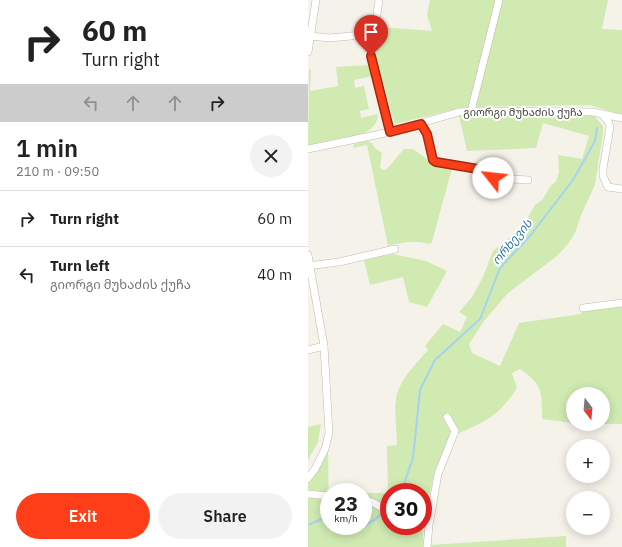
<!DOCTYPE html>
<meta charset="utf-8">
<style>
:root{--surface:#fff;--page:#f2f2f2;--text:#222;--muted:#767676;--line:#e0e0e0;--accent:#fd3e19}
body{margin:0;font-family:"IBM Plex Sans","Noto Sans Georgian",sans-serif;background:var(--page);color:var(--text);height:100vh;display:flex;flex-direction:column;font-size:15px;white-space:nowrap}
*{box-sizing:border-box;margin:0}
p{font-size:13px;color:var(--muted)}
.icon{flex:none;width:22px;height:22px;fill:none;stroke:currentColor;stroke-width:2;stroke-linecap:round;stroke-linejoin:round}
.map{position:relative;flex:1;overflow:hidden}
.details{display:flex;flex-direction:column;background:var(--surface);width:308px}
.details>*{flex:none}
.banner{background:#fff;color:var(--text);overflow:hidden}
.needle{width:26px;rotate:164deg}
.buttons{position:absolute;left:258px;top:387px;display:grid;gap:8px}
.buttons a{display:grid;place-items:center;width:44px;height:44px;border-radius:50%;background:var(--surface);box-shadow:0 2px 10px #0003;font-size:20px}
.speed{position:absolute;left:12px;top:483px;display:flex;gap:8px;font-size:20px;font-weight:700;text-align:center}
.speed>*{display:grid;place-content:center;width:52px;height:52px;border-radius:50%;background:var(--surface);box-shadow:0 2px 10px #0003;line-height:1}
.speed small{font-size:10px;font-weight:400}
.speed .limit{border:6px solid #d22;background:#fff;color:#111}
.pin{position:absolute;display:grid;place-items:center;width:34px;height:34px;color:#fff;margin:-41px -17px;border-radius:50% 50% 50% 0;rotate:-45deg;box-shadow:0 0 4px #0007}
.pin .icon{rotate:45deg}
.me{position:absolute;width:44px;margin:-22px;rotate:299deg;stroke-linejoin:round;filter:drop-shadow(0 0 3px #0008)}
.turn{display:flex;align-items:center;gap:14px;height:84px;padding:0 16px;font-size:18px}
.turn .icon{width:52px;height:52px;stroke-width:2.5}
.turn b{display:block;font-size:28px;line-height:34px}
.lanes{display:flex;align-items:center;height:38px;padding:0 16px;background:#0003;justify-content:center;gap:20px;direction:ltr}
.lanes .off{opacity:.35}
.round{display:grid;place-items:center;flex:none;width:42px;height:42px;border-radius:21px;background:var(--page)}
.headline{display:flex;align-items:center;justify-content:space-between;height:68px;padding:0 16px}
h1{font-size:24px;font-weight:600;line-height:30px}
.button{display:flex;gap:8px;margin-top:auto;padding:8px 16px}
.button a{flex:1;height:46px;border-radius:24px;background:var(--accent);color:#fff;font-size:16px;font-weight:600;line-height:46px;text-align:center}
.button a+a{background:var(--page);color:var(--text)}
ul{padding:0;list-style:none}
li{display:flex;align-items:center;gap:12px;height:56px;padding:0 16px;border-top:1px solid var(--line)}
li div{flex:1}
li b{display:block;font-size:15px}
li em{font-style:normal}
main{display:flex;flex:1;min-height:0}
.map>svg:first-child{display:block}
.green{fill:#d0eab2}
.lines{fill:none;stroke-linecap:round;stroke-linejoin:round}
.stream{stroke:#a6d2f2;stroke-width:2}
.minor-casing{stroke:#c1baac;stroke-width:8}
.minor{stroke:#fff;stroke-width:7}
.route-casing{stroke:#a42810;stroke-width:10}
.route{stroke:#fd3e19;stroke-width:7}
.labels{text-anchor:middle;stroke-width:4;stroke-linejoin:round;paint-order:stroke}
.street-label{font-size:11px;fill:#494338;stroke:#fff}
.water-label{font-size:12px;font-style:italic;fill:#2d77b0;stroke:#fff}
</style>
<main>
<section class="details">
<div class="banner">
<div class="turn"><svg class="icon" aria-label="right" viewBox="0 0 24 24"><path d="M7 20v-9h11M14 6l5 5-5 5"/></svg><div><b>60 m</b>Turn right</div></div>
<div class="lanes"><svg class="icon off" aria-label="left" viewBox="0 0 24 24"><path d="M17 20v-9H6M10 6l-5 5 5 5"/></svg><svg class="icon off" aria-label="ahead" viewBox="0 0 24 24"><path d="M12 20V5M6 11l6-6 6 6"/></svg><svg class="icon off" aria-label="ahead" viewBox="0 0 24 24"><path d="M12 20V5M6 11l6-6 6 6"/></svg><svg class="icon" aria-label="right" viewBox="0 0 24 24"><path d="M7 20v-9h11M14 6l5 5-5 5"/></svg></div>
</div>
<div class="headline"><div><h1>1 min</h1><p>210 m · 09:50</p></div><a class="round"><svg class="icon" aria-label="close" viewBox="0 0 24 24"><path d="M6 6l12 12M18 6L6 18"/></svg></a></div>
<ul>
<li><svg class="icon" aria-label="right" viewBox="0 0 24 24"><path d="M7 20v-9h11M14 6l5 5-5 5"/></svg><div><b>Turn right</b></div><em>60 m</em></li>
<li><svg class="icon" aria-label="left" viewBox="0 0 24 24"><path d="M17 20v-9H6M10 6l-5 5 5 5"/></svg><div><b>Turn left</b><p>გიორგი მუხაძის ქუჩა</p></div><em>40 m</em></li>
</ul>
<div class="button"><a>Exit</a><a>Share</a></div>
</section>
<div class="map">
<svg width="314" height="547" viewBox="0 0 314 547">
<rect width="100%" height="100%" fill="#f5f2ea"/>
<!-- green -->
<g class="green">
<path d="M 122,0 L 300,0 L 294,29 L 314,30 L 314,115 L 282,105 L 162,107 L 152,108 L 87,124 L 68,59 L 71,27 L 124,31 L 119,15 Z"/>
<path d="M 62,65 L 65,76 L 46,80 L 47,88 L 56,86 L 61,109 L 52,111 L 53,118 L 70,114 C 70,140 20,142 0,146 L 1,69 L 3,70 L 2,91 L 30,86 L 28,67 Z"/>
<path d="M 163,114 L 285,115 L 295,126 L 295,133 L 287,185 L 273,215 L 268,231 L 260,244 L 249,256 L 200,293 L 176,321 L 161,344 L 164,353 L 192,366 L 211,323 L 273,314 L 273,312 L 314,306 L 314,424 L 295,424 L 295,394 L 265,394 L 265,423 L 234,419 C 234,392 235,385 212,369 L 204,373 L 209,388 C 189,419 174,423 142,437 L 127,470 L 115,522 L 115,492 L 81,492 L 81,526 L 114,526 L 116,547 L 0,547 L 0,483 L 9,472 L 20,447 L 21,526 L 55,526 L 55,493 L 80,493 L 79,446 L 89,445 C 89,431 86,413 88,399 C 91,380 108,364 120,350 L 117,346 L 135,324 L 152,332 L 159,317 L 151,312 L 164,297 L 175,277 L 185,251 L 214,228 L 227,205 L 235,199 L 242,187 L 248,181 L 251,173 L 250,155 L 274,159 L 281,136 L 235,123 L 228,148 L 159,151 L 151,116 Z"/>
<path d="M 59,141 L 64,143 L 67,148 L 74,153 L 72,168 L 75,170 L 79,169 L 96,149 L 105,149 L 123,162 L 144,168 L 124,242 L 122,244 C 106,240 95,242 80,246 L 59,145 L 45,148 L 46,144 Z"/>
<path d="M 85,254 L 118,261 L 139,271 L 119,307 L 101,302 L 95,277 L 62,285 L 56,260 Z"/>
<path d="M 13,424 L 10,442 L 0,460 L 0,427 Z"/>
<path d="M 258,536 L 258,547 L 122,547 L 122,545 Z"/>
</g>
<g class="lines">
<!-- stream -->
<g class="stream">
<path d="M 108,429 L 112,390 L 127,360 L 172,319 L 192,268 L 222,236 L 265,180 L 287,141 L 289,128"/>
<path d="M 93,492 L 105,458 L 108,430"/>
<path d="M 0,525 L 14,519 L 21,522"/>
<path d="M 30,526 C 46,533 65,524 76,511"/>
</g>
<!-- minor casing -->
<g class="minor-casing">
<g id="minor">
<path d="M 71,0 L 63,56 L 82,132"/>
<path d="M 2,36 L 21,38 L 65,34"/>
<path d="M 0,52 L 8,0"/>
<path d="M 163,111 L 191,0"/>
<path d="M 294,114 L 300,121 L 302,127 L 295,169 L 295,176 L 300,187 L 314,189"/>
<path d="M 113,124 L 119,134 L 125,160 L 128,162 L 170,169 L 185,178 L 220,180"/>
<path d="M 0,149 L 82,132 L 151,112 L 174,111 L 285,112 L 314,118"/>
<path d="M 0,255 L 16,346 L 21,433 L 17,449 L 7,469 L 0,478"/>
<path d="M 0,266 L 31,262 L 87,249"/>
<path d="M 275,308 L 314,303"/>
<path d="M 0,350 L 16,346"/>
<path d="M 0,494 L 21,496"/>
<path d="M 55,500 L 64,502 L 81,512"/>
<path d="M 119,547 L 121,525 L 130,474 L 147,431 L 139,417"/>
</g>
</g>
<!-- minor -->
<use href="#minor" class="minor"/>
</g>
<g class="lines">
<!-- route casing -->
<g class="route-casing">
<path id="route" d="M 63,56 L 82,132 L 113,124 L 119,134 L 125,160 L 128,162 L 170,169 L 185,178"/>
</g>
<!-- route -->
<use href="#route" class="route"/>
</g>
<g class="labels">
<!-- street labels -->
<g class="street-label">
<text x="215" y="116">გიორგი მუხაძის ქუჩა</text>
</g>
<!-- water labels -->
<g class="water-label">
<text transform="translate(204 242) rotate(-50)" y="4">ორხევის</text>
</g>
</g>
</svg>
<div class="buttons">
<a><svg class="needle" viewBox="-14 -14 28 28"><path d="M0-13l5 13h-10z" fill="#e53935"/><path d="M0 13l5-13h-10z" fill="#767676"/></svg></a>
<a>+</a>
<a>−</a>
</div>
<div class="speed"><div>23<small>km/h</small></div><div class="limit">30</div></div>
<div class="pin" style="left:63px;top:56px;background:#d93025"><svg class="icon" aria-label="arrive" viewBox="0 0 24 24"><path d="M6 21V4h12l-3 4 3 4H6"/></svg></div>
<svg class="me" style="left:185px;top:178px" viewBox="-20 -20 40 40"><circle r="19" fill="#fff"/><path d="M0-13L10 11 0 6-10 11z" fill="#fd3e19"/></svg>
</div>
</main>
